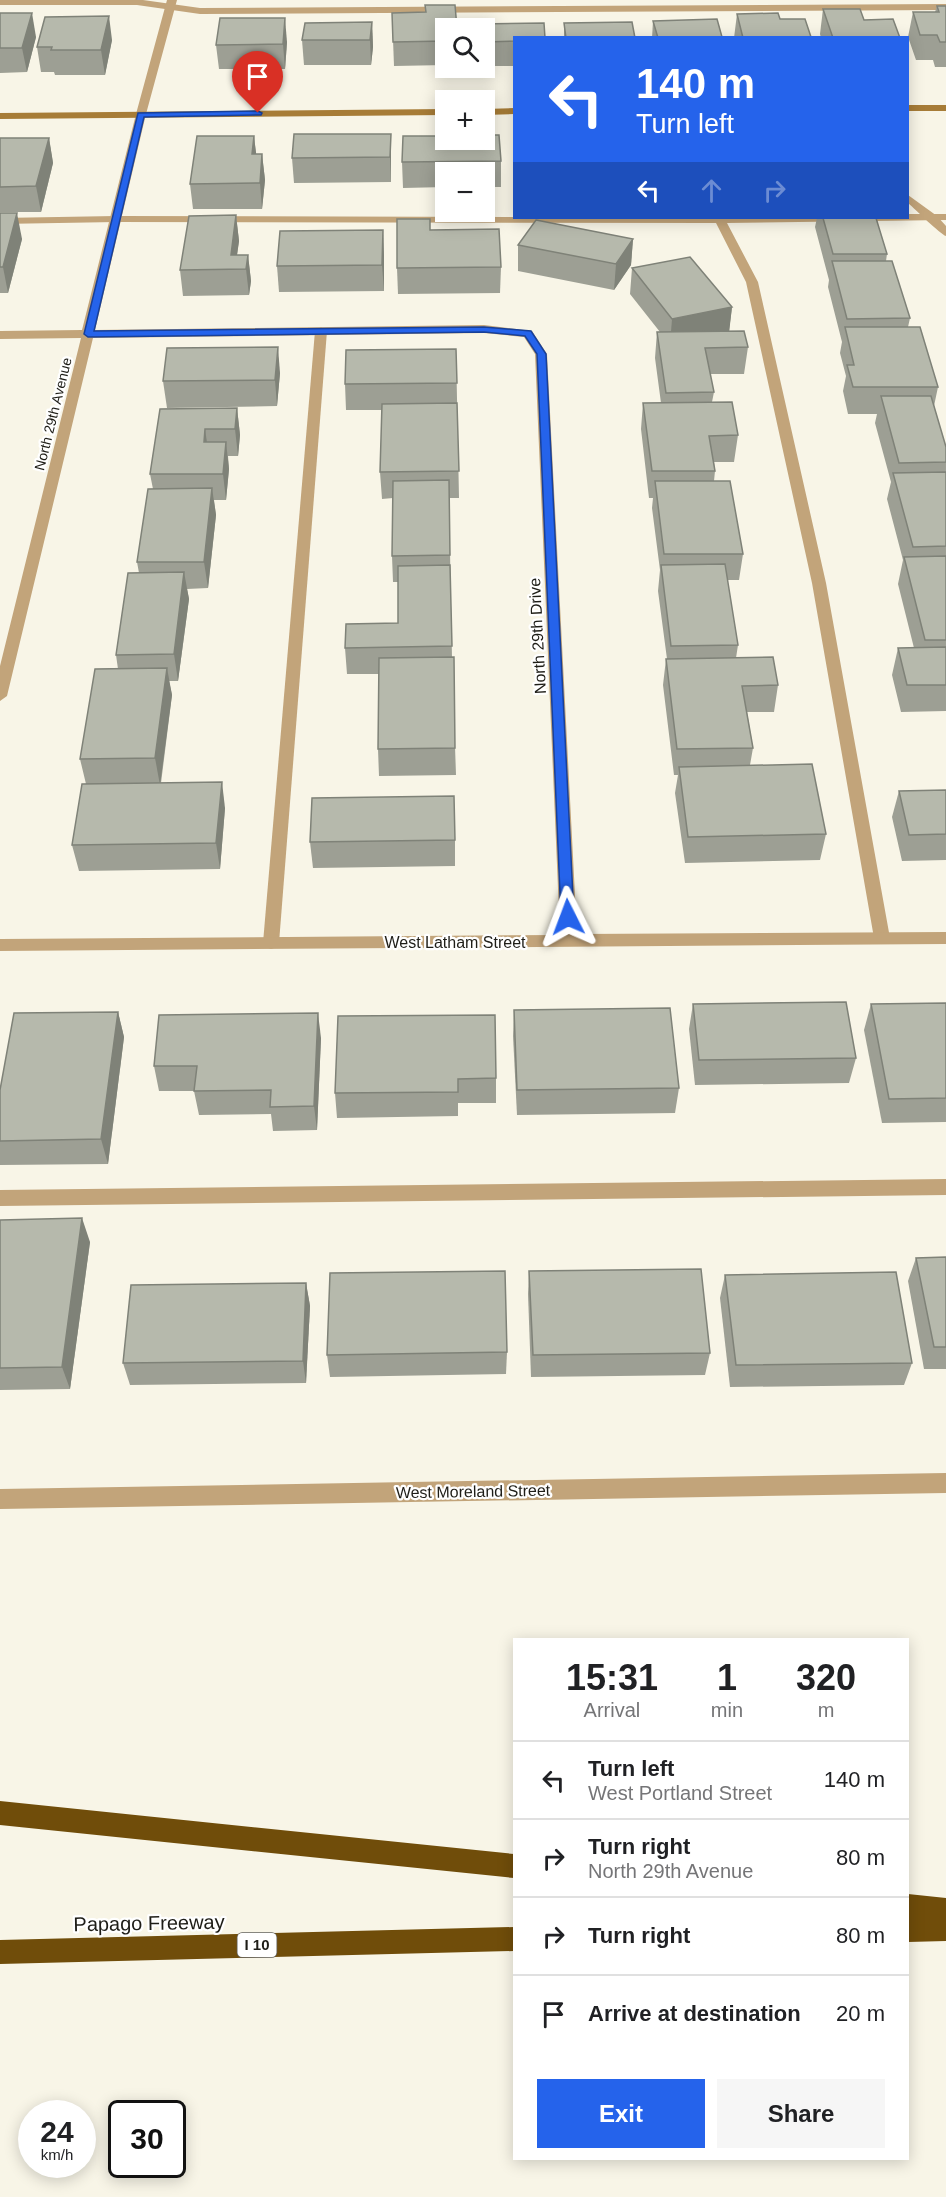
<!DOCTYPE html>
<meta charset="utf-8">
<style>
:root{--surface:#fff;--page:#f6f6f6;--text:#202124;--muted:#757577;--line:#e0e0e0;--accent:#2563eb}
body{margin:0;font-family:Arial,sans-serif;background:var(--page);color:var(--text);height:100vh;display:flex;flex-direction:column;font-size:22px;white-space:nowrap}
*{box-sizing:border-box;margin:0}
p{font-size:20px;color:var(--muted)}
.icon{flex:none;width:33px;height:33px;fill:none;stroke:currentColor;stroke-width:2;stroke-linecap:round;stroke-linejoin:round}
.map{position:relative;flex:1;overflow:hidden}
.sheet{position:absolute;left:513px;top:1638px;width:396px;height:522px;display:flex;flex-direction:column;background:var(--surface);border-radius:0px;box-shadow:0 3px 15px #0003}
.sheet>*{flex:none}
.top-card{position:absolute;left:513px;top:36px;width:396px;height:183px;border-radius:0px;box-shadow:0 3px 15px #0003;background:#2563eb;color:#fff;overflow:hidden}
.tools{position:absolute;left:435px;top:18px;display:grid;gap:12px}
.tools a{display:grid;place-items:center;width:60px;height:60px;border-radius:0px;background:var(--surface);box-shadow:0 3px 15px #0003;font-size:30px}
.speed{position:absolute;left:18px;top:2100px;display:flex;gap:12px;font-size:30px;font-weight:700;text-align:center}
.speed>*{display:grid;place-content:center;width:78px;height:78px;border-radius:50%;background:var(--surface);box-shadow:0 3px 15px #0003;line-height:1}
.speed small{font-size:15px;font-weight:400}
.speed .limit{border:3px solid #111;border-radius:9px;background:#fff;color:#111}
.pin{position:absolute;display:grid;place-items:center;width:51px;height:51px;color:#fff;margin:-62px -26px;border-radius:50% 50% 50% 0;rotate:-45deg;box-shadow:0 0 6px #0007}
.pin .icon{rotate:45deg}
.me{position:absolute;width:66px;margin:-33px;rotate:357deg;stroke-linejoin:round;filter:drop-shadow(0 0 4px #0008)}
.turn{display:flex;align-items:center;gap:21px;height:126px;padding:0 24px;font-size:27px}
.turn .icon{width:78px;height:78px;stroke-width:2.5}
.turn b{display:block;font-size:42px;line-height:51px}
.lanes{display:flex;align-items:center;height:57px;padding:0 24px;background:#0003;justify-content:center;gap:30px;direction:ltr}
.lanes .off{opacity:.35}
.eta{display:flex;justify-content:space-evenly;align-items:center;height:102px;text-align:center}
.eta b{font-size:36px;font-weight:600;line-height:42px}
.cta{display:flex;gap:12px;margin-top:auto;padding:12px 24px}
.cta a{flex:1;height:69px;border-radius:0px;background:var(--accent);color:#fff;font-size:24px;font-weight:600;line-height:69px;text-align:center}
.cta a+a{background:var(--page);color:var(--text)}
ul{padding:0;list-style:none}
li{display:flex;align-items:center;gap:18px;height:78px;padding:0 24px;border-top:2px solid var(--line)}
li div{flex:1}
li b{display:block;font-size:22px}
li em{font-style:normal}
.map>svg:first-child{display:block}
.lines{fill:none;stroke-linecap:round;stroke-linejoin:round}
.lane{fill:#c2a47a;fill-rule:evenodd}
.street{fill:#c2a47a;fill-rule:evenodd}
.secondary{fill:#a77c37;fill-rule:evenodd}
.highway{fill:#704d0a;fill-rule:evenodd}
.wall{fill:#9d9f94}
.shaded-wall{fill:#7f8278}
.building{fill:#b6b9ac;stroke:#7f8278;stroke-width:1.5}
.route{fill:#2563eb;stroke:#184099;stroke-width:1.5}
.labels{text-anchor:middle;stroke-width:4.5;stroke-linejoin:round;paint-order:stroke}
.far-street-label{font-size:14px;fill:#1e1d17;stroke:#fff}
.shield{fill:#fff;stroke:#62615d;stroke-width:1.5}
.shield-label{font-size:15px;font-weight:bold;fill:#1e1d17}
.street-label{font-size:16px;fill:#1e1d17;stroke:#fff}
.near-street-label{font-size:20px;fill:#1e1d17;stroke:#fff}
</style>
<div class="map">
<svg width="946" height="2197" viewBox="0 0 946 2197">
<rect width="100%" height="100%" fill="#f8f5e7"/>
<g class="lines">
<!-- lane -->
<g class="lane">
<path d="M 0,0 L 143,0 L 200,8 L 946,4 L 946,10 L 200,14 L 137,5 L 0,5 Z"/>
<path d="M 908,214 L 946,214 L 946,220 L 727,223 L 758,282 L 826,583 L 890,938 L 888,942 L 882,944 L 876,942 L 874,938 L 812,583 L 746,282 L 716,223 L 116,222 L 0,224 L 0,218 L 116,216 L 908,218 Z"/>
<path d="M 321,327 L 327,331 L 279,943 L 277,947 L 271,949 L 265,947 L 263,943 L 315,331 Z"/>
<path d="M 946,1179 L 946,1195 L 0,1206 L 0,1190 Z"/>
</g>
<!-- street -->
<g class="street">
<path d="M 167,0 L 177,0 L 146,114 L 95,330 L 484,325 L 532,331 L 547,354 L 577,934 L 946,932 L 946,944 L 0,951 L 0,939 L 560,935 L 535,354 L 524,337 L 484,333 L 93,338 L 7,696 L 0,701 L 0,666 L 81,338 L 0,339 L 0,331 L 82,330 L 136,114 Z"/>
<path d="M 908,195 L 937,216 L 946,226 L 946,236 C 940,234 916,210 908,203 Z"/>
<path d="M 946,1473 L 946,1493 L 0,1509 L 0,1489 Z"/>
</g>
<!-- secondary -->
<g class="secondary">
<rect x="908" y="105" width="38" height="6"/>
<path d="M 514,108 L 514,114 L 484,115 L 484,109 Z"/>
<path d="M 446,109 L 446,115 L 0,119 L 0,113 Z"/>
</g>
<!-- highway -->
<g class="highway">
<path d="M 0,1801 L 514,1854 L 514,1878 L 0,1825 Z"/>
<path d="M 908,1894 L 946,1898 L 946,1941 L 908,1942 Z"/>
<path d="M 514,1927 L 514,1951 L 0,1964 L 0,1940 Z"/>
</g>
</g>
<!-- wall -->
<g class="wall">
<path d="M 937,6 L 946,6 L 946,67 L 935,67 L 933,60 L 916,60 L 908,37 L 913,12 L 935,12 Z"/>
<path d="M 823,9 L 864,20 L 900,38 L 821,38 L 820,34 Z"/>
<path d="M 0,13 L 36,37 L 27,72 L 0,73 Z"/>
<path d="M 392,13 L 446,28 L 446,65 L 394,66 Z"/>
<path d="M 737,14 L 780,19 L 805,19 L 810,38 L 734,38 Z"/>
<path d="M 653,21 L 722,37 L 722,38 L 652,38 Z"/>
<path d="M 372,22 L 373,47 L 371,65 L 304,65 L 302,40 Z"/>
<path d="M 564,23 L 635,38 L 564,38 Z"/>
<path d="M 484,28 L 514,38 L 514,66 L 484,66 Z"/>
<path d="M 112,40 L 105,75 L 55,75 L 54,72 L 41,72 L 37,47 Z"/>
<path d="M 287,42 L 285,69 L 219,69 L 216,45 Z"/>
<path d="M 391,134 L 391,182 L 294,183 L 292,158 Z"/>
<path d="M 254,136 L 256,154 L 262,154 L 265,180 L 262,209 L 193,209 L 190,184 Z"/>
<path d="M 0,138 L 49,138 L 53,163 L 41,212 L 0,212 Z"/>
<path d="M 501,161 L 501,187 L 484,187 L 484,172 L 446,172 L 446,187 L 403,188 L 402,162 Z"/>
<path d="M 0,213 L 22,239 L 8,293 L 0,293 Z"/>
<path d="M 236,215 L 239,241 L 237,255 L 248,255 L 251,281 L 249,295 L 183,296 L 180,270 Z"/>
<path d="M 817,218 L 876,218 L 887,254 L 886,261 L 910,318 L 908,327 L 938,387 L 934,406 L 946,447 L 946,712 L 946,711 L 901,712 L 892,675 L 898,648 L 914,648 L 898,584 L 903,560 L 887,499 L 891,482 L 875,423 L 877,414 L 848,414 L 843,391 L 846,376 L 840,353 L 842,342 L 828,287 L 829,280 L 815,227 Z"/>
<path d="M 383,230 L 384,256 L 384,291 L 279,292 L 277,266 Z"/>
<path d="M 633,239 L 631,265 L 614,290 L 518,271 L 518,245 Z"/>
<path d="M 501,267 L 500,293 L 398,294 L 397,268 Z"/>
<path d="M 632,268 L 732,307 L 729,331 L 748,347 L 744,374 L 710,374 L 714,392 L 712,402 L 738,435 L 734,462 L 714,462 L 715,471 L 714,481 L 743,554 L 739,580 L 727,580 L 738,645 L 736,658 L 778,685 L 774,712 L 747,712 L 753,748 L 750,765 L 826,834 L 820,860 L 685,863 L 675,793 L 678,775 L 674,775 L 663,685 L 666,659 L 667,659 L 658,591 L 660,570 L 652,508 L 653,498 L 649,498 L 641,429 L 643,403 L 661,403 L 655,358 L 657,332 L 660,332 L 630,294 Z"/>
<path d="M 456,349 L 459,498 L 449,498 L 452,658 L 456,775 L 379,776 L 378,749 L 379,674 L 347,674 L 345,648 L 398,623 L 398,582 L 393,582 L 392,556 L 393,498 L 382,499 L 380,472 L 382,410 L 346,410 L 345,384 Z"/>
<path d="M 280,373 L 277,406 L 167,408 L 163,381 Z"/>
<path d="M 237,408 L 240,435 L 238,456 L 228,456 L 229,469 L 226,500 L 214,500 L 216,515 L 208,588 L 187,589 L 189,599 L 178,681 L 169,681 L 172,695 L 161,783 L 225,808 L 220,869 L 79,871 L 72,845 L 86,784 L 80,759 L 118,669 L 116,655 L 139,573 L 137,562 L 153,489 L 150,474 L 160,409 Z"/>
<path d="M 946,790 L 946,860 L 902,861 L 892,817 L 899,791 Z"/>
<path d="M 455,840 L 455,866 L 313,868 L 310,842 Z"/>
<path d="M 946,1003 L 946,1122 L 882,1123 L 864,1030 L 871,1004 Z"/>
<path d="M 693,1004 L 856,1058 L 849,1083 L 695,1085 L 689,1029 Z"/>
<path d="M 514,1010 L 679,1088 L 675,1113 L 517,1115 L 513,1036 Z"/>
<path d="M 118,1012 L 124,1037 L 108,1164 L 0,1165 L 0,1090 Z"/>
<path d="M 338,1016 L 496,1078 L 496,1103 L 458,1103 L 458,1116 L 337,1118 L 335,1093 Z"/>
<path d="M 321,1038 L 317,1130 L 273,1131 L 271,1114 L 199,1115 L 194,1091 L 159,1091 L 154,1066 Z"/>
<path d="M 0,1220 L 90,1242 L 70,1389 L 0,1390 Z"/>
<path d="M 946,1257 L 946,1369 L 924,1369 L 908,1281 L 916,1258 Z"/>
<path d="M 529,1271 L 710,1353 L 705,1375 L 531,1377 L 528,1294 Z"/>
<path d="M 725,1275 L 912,1363 L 904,1385 L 730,1387 L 720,1298 Z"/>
<path d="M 306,1283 L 310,1306 L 306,1383 L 130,1385 L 123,1363 Z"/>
<path d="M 507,1352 L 506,1374 L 330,1377 L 327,1355 Z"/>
</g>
<!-- shaded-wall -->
<g class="shaded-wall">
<path d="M 32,13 L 36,37 L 27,72 L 22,48 Z"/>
<path d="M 109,16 L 112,40 L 105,75 L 101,50 Z"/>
<path d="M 285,18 L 287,42 L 285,69 L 283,44 Z"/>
<path d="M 372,22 L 373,47 L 371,65 L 370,40 Z"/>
<path d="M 391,134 L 391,182 L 390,157 Z"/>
<path d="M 254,136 L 257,161 L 252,154 Z"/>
<path d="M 49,138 L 53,163 L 41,212 L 36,186 Z"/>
<path d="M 262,154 L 265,180 L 262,209 L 260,183 Z"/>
<path d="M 17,213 L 22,239 L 8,293 L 3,267 Z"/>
<path d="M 236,215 L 239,241 L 235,269 L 231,255 Z"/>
<path d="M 383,230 L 384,256 L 384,291 L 382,265 Z"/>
<path d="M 633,239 L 631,265 L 614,290 L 616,264 Z"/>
<path d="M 248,255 L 251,281 L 249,295 L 246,269 Z"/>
<path d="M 732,307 L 729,333 L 670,345 L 672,319 Z"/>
<path d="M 278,347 L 280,373 L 277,406 L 275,380 Z"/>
<path d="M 237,408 L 240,435 L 238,456 L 235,429 Z"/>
<path d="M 205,429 L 209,456 L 204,442 Z"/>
<path d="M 226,442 L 229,469 L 226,500 L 223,474 Z"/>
<path d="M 212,488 L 216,515 L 208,588 L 204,562 Z"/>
<path d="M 184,572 L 189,599 L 178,681 L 174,654 Z"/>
<path d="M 167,668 L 172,695 L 160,785 L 155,758 Z"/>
<path d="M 222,782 L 225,808 L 220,869 L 216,843 Z"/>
<path d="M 118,1012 L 124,1037 L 108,1164 L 101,1139 Z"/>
<path d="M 318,1013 L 321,1038 L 317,1130 L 314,1106 Z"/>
<path d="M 82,1218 L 90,1242 L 70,1389 L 62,1367 Z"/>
<path d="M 306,1283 L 310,1306 L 306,1383 L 303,1361 Z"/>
</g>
<!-- building -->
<g class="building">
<path d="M 425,5 L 455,5 L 457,28 L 446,28 L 446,41 L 393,42 L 392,13 L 426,12 Z"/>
<path d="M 937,6 L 946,6 L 946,42 L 940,42 L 937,35 L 920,35 L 913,12 L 939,12 Z"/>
<path d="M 823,9 L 860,9 L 864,20 L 893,19 L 900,38 L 833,38 Z"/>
<path d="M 0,13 L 32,13 L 22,48 L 0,48 Z"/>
<path d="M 778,13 L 780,19 L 805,19 L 811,37 L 743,38 L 737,14 Z"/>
<path d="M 109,16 L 101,50 L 51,50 L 52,47 L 37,47 L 45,17 Z"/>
<path d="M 220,18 L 285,18 L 283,44 L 216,45 Z"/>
<path d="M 717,19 L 722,37 L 658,38 L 653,21 Z"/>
<path d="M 372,22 L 370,40 L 302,40 L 305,23 Z"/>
<path d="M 632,22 L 635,38 L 566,38 L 564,23 Z"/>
<path d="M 544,23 L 545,38 L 514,38 L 514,41 L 484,42 L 484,28 L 479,28 L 479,24 Z"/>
<path d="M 294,134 L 391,134 L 390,157 L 292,158 Z"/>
<path d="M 484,135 L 499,135 L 501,161 L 402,162 L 403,136 L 446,136 L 446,140 L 484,140 Z"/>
<path d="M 197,136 L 254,136 L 252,154 L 262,154 L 260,183 L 190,184 Z"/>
<path d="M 0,138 L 49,138 L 36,186 L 0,187 Z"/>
<path d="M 0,213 L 17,213 L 3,267 L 0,267 Z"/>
<path d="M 236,215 L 231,255 L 248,255 L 246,269 L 180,270 L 189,216 Z"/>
<path d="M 823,218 L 876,218 L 887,254 L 833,254 Z"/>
<path d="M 397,219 L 430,219 L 430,230 L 499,229 L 501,267 L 397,268 Z"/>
<path d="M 536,220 L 633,239 L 616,264 L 518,245 Z"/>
<path d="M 383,230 L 382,265 L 277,266 L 280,231 Z"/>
<path d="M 690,257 L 732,307 L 672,319 L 632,268 Z"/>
<path d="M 832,261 L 892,261 L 910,318 L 847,319 Z"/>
<path d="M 845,327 L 920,327 L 938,387 L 853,387 L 847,365 L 854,365 Z"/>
<path d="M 744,331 L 748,347 L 705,348 L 714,392 L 666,393 L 657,332 Z"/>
<path d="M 278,347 L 275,380 L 163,381 L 167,348 Z"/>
<path d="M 456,349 L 457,383 L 345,384 L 346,350 Z"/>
<path d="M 881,396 L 931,396 L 946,447 L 946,462 L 899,463 Z"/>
<path d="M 732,402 L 738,435 L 709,436 L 715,471 L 652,471 L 643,403 Z"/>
<path d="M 457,403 L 459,471 L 380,472 L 382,404 Z"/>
<path d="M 237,408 L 235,429 L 205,429 L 204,442 L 226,442 L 223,474 L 150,474 L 160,409 Z"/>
<path d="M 946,472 L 946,546 L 913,547 L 893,473 Z"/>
<path d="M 449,480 L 450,555 L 392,556 L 393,481 Z"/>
<path d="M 655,481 L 730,481 L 743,554 L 664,554 Z"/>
<path d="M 212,488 L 204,562 L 137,562 L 148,489 Z"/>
<path d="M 946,556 L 946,640 L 925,640 L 904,557 Z"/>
<path d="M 725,564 L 738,645 L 671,646 L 661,565 Z"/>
<path d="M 450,565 L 452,646 L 345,648 L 346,624 L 398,623 L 398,566 Z"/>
<path d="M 184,572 L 174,654 L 116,655 L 128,573 Z"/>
<path d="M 946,647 L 946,685 L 907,685 L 898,648 Z"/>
<path d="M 454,657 L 455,748 L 378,749 L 379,658 Z"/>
<path d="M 773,657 L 778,685 L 742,686 L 753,748 L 677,749 L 666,659 Z"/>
<path d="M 167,668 L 155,758 L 80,759 L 95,669 Z"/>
<path d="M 812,764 L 826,834 L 688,837 L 679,767 Z"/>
<path d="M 222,782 L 216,843 L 72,845 L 82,784 Z"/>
<path d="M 946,790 L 946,834 L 909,835 L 899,791 Z"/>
<path d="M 454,796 L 455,840 L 310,842 L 312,798 Z"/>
<path d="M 846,1002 L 856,1058 L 699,1060 L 693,1004 Z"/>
<path d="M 946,1003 L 946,1098 L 889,1099 L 871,1004 Z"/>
<path d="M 670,1008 L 679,1088 L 517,1090 L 514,1010 Z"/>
<path d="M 118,1012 L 101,1139 L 0,1141 L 0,1090 L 14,1013 Z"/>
<path d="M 318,1013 L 314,1106 L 270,1107 L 271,1090 L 194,1091 L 197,1066 L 154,1066 L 159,1015 Z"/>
<path d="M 495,1015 L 496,1078 L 458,1079 L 458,1092 L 335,1093 L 338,1016 Z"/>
<path d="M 82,1218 L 62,1367 L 0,1368 L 0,1220 Z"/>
<path d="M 946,1257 L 946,1347 L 934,1347 L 916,1258 Z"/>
<path d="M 701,1269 L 710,1353 L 533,1355 L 529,1271 Z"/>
<path d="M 505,1271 L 507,1352 L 327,1355 L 330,1273 Z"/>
<path d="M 896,1272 L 912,1363 L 736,1365 L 725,1275 Z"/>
<path d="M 306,1283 L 303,1361 L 123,1363 L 131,1285 Z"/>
</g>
<!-- route -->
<path class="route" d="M 258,111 L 262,113 L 261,115 L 144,117 L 94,331 L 484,327 L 531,331 L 546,354 L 574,917 L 572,920 L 568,922 L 561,917 L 537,354 L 525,336 L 484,332 L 88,337 L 84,334 L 138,113 Z"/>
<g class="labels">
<!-- far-street labels -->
<g class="far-street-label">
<text transform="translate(53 414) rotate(-76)" y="5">North 29th Avenue</text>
</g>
<!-- shield labels -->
<rect class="shield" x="237.5" y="1933" width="39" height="24" rx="4.5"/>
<g class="shield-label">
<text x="257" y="1950">I 10</text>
</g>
<!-- street labels -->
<g class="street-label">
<text transform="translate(537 636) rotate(-93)" y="6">North 29th Drive</text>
<text x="455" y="948">West Latham Street</text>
<text transform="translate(473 1491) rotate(-1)" y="6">West Moreland Street</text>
</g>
<!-- near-street labels -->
<g class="near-street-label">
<text transform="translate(149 1923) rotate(-1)" y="7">Papago Freeway</text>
</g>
</g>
</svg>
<div class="tools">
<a><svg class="icon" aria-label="search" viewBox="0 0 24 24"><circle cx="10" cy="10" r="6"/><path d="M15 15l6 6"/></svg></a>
<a>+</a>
<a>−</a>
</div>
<div class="speed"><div>24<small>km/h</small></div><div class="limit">30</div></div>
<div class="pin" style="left:258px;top:113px;background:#d93025"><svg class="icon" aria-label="arrive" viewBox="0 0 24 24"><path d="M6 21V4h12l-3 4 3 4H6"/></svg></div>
<svg class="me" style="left:568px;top:917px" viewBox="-20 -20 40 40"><path d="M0-17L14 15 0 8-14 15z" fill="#2563eb" stroke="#fff" stroke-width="4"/></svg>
<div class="top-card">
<div class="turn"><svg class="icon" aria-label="left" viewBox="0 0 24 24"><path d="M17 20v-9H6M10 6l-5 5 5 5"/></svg><div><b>140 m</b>Turn left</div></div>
<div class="lanes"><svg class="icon" aria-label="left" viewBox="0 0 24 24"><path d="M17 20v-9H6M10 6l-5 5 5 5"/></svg><svg class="icon off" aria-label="ahead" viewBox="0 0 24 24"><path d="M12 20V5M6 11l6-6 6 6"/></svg><svg class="icon off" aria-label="right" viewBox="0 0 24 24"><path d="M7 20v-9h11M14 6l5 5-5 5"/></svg></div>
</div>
<section class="sheet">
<div class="eta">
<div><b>15:31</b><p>Arrival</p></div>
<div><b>1</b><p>min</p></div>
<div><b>320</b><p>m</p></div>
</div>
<ul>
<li><svg class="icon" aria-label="left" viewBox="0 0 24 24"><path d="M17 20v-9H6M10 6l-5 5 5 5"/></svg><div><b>Turn left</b><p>West Portland Street</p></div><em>140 m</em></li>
<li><svg class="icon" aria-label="right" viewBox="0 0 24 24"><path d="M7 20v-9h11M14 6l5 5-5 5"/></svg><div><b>Turn right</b><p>North 29th Avenue</p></div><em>80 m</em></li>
<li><svg class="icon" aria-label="right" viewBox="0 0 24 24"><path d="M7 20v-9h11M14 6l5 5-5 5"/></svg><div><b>Turn right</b></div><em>80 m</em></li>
<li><svg class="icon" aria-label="arrive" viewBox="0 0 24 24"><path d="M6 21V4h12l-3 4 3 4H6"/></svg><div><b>Arrive at destination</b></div><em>20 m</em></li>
</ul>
<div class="cta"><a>Exit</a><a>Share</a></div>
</section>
</div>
